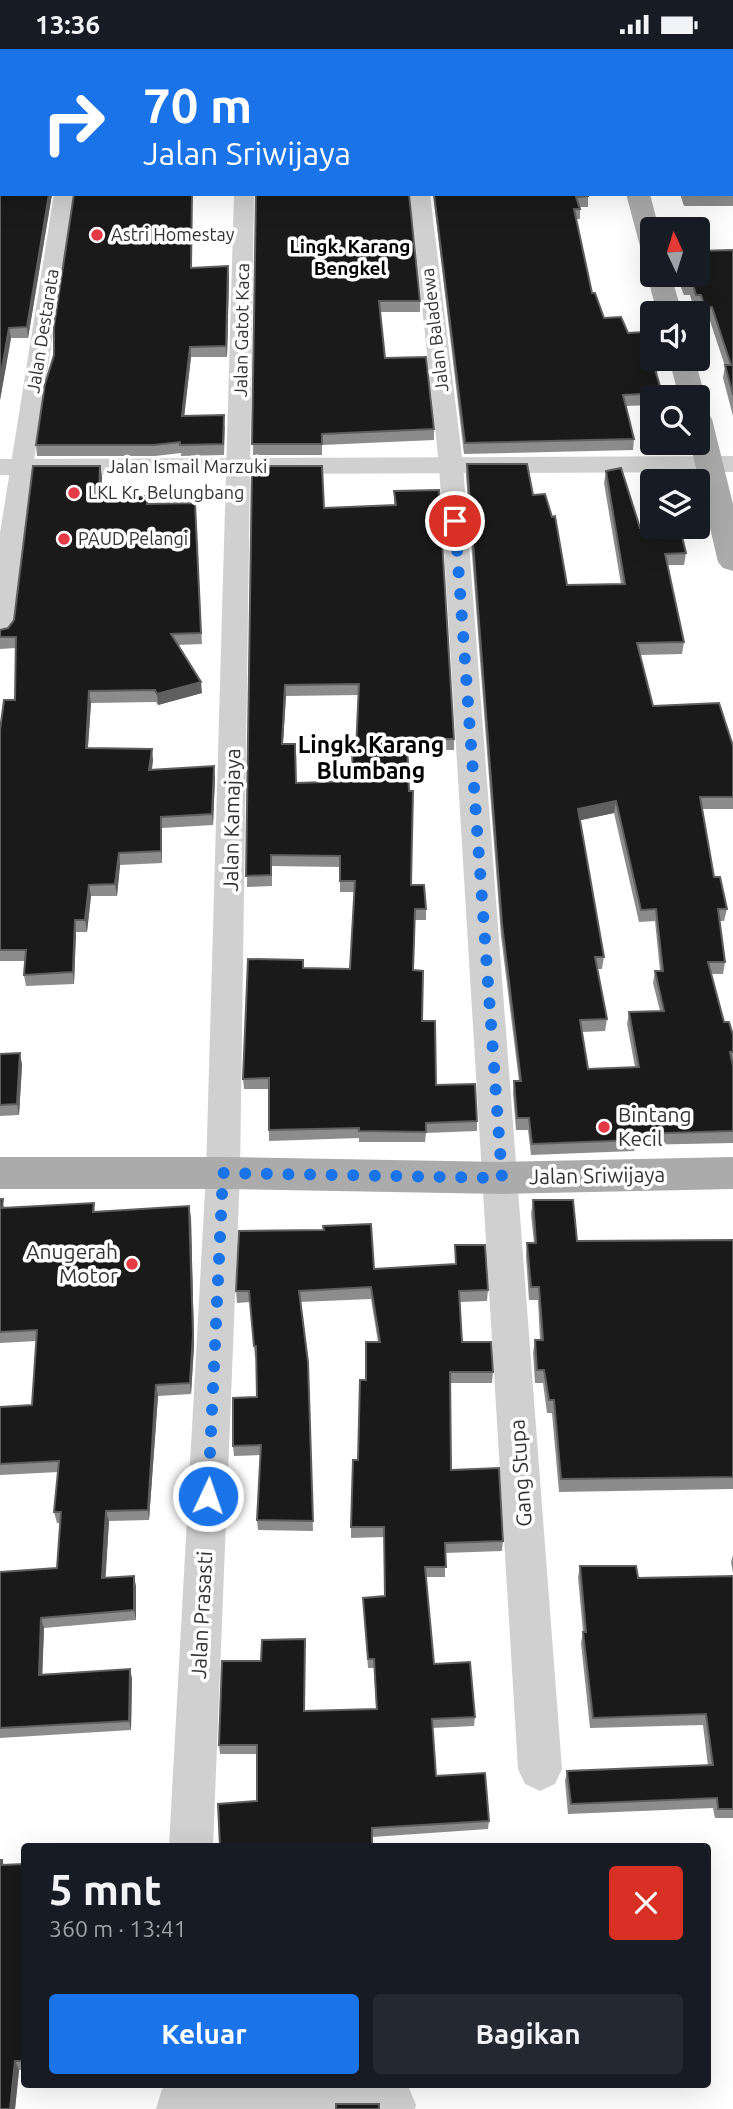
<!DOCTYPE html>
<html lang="id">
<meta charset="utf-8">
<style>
:root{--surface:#171b24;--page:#242831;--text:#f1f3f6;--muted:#9ea1a6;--accent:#1a73e8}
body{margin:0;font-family:Ubuntu,sans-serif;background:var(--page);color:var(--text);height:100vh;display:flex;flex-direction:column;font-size:26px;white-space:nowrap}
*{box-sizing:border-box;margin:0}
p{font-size:23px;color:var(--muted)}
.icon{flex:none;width:38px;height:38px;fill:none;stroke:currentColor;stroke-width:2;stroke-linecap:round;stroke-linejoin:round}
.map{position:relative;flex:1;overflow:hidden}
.details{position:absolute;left:21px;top:1794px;width:690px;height:245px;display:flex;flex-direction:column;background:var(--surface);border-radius:7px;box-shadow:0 7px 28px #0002}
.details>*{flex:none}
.banner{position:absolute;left:0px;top:0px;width:733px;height:147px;box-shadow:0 7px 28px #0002;background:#1a73e8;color:#fff;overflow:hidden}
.needle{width:46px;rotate:356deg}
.controls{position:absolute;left:640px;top:168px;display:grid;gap:14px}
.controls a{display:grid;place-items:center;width:70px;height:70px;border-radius:7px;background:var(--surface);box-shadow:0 7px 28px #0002;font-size:35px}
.pin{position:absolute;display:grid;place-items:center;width:60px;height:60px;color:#fff;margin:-30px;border:4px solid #fff;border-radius:50%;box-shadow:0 2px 7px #0007}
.me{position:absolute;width:77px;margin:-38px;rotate:3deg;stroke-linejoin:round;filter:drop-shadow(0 0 5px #0008)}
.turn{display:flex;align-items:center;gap:24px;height:147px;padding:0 28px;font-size:32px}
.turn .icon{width:91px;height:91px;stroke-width:2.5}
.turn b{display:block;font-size:49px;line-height:60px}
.round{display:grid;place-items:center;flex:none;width:74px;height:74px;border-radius:7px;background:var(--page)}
.overview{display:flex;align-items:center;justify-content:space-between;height:119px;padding:0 28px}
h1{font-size:42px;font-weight:700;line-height:52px}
.action{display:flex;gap:14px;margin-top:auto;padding:14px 28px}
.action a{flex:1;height:80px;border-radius:7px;background:var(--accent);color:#fff;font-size:28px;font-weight:700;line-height:80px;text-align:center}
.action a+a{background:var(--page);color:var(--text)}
.status{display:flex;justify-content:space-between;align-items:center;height:49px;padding:0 35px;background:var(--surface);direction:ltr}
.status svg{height:19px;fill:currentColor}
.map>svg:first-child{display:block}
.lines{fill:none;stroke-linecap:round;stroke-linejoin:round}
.minor{fill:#d0d0d0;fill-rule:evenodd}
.tertiary{fill:#d0d0d0;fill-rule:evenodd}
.secondary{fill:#bdbdbd;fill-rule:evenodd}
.primary{fill:#ababab;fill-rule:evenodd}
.wall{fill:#8c8c8c;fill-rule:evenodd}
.shaded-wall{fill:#5f5f5f}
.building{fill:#1a1a1a;stroke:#5f5f5f;stroke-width:2;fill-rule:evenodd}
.route{stroke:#1a73e8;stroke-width:12;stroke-dasharray:0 21.6}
.poi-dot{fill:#e63946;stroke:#fff;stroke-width:2.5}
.labels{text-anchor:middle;stroke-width:7;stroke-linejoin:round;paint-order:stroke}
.far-poi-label{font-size:18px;fill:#333;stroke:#fff;text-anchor:start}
.far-street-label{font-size:18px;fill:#333;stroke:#fff}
.far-neighbourhood-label{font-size:19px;font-weight:bold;fill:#000;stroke:#fff}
.street-label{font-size:21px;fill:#333;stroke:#fff}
.poi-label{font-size:21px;fill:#333;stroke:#fff;text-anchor:start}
.neighbourhood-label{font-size:23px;font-weight:bold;fill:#000;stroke:#fff}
</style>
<div class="status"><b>13:36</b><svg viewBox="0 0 49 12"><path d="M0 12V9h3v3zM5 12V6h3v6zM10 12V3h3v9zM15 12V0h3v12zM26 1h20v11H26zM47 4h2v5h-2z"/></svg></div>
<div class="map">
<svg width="733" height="2060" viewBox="0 0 733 2060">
<rect width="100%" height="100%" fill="#fff"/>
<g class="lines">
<!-- minor -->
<g class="minor">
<path d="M 54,145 L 74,145 L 33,418 L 13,582 L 9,588 L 0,590 L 0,484 Z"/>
<path d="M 234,145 L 254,145 L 240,1124 L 213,1797 L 169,1797 L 206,1124 Z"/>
<path d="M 410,145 L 430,145 L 463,416 L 562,1720 L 555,1735 L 540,1742 L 525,1735 L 518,1720 L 439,416 Z"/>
<path d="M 173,2035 L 400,2035 L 409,2039 L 416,2056 L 415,2060 L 156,2060 L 162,2040 Z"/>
</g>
<!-- tertiary -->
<path class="tertiary" d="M 733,407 L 733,423 L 0,426 L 0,410 Z"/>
<!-- secondary -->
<rect class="secondary" x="0" y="40" width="2" height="12"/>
<!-- primary -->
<g class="primary">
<rect x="589" y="0" width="20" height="2"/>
<path d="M 626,145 L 650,145 L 659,180 L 653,180 L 653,208 L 644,206 L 641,201 Z"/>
<path d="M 653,220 L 653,226 L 671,226 L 682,264 L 657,264 L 647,226 Z"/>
<path d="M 669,310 L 695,310 L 705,348 L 701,354 L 698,354 L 698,348 L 679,348 Z"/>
<path d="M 698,362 L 708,364 L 712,370 L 733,455 L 733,522 L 723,519 L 718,513 L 690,394 L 698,394 Z"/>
<path d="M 0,1108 L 223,1108 L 502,1113 L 733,1108 L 733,1140 L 502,1145 L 223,1140 L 0,1140 Z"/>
</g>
</g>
<!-- wall -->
<g class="wall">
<path d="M 0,0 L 573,2 L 2,2 L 2,28 L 0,28 Z"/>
<path d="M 612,0 L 733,0 L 733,39 L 732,39 L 732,2 L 613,2 Z"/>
<path d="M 732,40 L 733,41 L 733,157 L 684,157 L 680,145 L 732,145 Z"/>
<path d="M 0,104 L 52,145 L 28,289 L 11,289 L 0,351 Z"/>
<path d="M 192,145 L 192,219 L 229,228 L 227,308 L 191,308 L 184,367 L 225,377 L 224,406 L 181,407 L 181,404 L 155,407 L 37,407 L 36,396 L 54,306 Z"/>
<path d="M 256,145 L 420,252 L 420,263 L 380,263 L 385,309 L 434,380 L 434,391 L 322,396 L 322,406 L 253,406 Z"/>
<path d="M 433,145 L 588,145 L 588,158 L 580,158 L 580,170 L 576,170 L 592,244 L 604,269 L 628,284 L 658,317 L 657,327 L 662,344 L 662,348 L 653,348 L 653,356 L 625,357 L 634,390 L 633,401 L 464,405 Z"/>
<path d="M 733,201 L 733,367 L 723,329 L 725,317 L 710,272 L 703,272 L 699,259 L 694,260 L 690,246 L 684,246 L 676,226 L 698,226 Z"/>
<path d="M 467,415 L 533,446 L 567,536 L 621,535 L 604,434 L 606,422 L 640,479 L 686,504 L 684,516 L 668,516 L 684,593 L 682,605 L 640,606 L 653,657 L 733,697 L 733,760 L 702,760 L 714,828 L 727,860 L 724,872 L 719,872 L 725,913 L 723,925 L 711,925 L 724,973 L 733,986 L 733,1094 L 635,1096 L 634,1102 L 531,1106 L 528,1081 L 516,1081 L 513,1044 L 514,1032 L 519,1032 L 501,887 L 466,427 ZM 614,764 L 639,873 L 655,872 L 660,922 L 655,922 L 653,934 L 660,962 L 629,963 L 627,975 L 635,1018 L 588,1020 L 582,983 L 605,982 L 607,970 L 597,920 L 602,920 L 604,908 L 580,771 Z"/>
<path d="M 100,417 L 102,428 L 101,450 L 147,447 L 148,455 L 195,454 L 202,595 L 178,596 L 202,644 L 158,656 L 156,653 L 91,654 L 88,699 L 153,711 L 152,720 L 215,729 L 213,776 L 162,779 L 162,814 L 120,816 L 117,847 L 91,847 L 87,883 L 76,883 L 74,935 L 26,937 L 24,926 L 25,912 L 0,912 L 0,681 L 15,651 L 16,599 L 0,600 L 0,581 L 8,579 L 14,571 Z"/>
<path d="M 252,417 L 324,459 L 394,457 L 394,442 L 454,690 L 454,701 L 407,701 L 411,836 L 426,860 L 426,871 L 415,871 L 413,921 L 422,972 L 436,1036 L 477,1072 L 477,1082 L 426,1084 L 425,1093 L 359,1093 L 359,1089 L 269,1092 L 269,1040 L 244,1040 L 243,1030 L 303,919 L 350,920 L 354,843 L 340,843 L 340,818 L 272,817 L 272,837 L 247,838 ZM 359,646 L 356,701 L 353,732 L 296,734 L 283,695 L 286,647 Z"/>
<path d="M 20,1004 L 22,1016 L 19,1066 L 0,1067 L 0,1005 Z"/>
<path d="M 0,1150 L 5,1159 L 94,1154 L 95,1163 L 191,1169 L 194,1297 L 191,1345 L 158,1347 L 149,1471 L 109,1472 L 105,1529 L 136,1537 L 136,1571 L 44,1579 L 42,1625 L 130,1620 L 132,1630 L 131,1681 L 0,1689 L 0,1523 L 57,1519 L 61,1474 L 57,1474 L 54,1463 L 58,1423 L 0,1426 L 0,1358 L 32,1356 L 36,1292 L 0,1294 Z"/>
<path d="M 533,1151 L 577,1192 L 733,1191 L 733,1440 L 559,1443 L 552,1364 L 547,1364 L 543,1334 L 535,1334 L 533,1304 L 535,1291 L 540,1291 L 538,1251 L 529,1251 L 526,1207 L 527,1194 L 534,1194 L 531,1165 Z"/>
<path d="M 455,1196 L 488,1241 L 487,1252 L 460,1253 L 462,1293 L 493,1323 L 492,1334 L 450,1334 L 451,1421 L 503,1492 L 502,1502 L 445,1504 L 445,1528 L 426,1528 L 434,1615 L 475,1668 L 474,1677 L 432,1679 L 436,1727 L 489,1772 L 488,1780 L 372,1788 L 257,1752 L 257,1705 L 220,1705 L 219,1696 L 261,1612 L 305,1600 L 305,1662 L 376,1660 L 374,1619 L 368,1619 L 363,1549 L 384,1547 L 384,1488 L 351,1489 L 351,1478 L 366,1331 L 378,1293 L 371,1250 L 300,1253 L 308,1313 L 313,1482 L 258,1481 L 257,1471 L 261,1406 L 234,1407 L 233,1397 L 257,1348 L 256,1308 L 255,1308 L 250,1253 L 237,1254 L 236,1242 L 374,1220 L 455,1215 Z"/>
<path d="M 733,1506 L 733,1524 L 731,1513 Z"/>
<path d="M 580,1517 L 638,1529 L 733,1527 L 733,1769 L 715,1769 L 713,1759 L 568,1765 L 565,1732 L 567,1722 L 708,1717 L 703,1676 L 590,1679 L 581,1594 L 583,1583 L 578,1528 Z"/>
<path d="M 2,1811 L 4,1816 L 24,1815 L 24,2020 L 19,2021 L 15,2060 Z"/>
</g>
<!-- shaded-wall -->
<g class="shaded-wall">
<path d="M 49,145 L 52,145 L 28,289 L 27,278 Z"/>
<path d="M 192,145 L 192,230 L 191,219 Z"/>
<path d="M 228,217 L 229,228 L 227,308 L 226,297 Z"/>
<path d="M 9,279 L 11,289 L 0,351 L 0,331 Z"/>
<path d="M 190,298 L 191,308 L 183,378 L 182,367 Z"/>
<path d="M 100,417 L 102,428 L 100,461 L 99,450 Z"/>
<path d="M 201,633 L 202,644 L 158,656 L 157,645 Z"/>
<path d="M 285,636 L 286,647 L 282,706 L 282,695 Z"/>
<path d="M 89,642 L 91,654 L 87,710 L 86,699 Z"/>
<path d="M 152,700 L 153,711 L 150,732 L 149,721 Z"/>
<path d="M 214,717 L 215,729 L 213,776 L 212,765 Z"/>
<path d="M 616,752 L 614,764 L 577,772 L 578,760 Z"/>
<path d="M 161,768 L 162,779 L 162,814 L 161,802 Z"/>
<path d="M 119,804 L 120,816 L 117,847 L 115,835 Z"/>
<path d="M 89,836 L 91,847 L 87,883 L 85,871 Z"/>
<path d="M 75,871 L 76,883 L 74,935 L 73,923 Z"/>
<path d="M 20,1004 L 22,1016 L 19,1066 L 17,1055 Z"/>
<path d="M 189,1157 L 191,1169 L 194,1297 L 191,1345 L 190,1334 Z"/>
<path d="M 156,1336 L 158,1347 L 149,1471 L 148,1461 Z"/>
<path d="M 106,1462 L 109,1472 L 105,1539 L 102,1529 Z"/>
<path d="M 134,1527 L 136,1537 L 136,1571 L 134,1561 Z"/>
<path d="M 41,1569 L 44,1579 L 42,1635 L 39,1626 Z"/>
<path d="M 130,1620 L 132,1630 L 131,1681 L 129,1672 Z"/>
<path d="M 15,2012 L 19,2021 L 15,2060 L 10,2060 Z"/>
</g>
<!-- building -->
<g class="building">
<path d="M 0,0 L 573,0 L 573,2 L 150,2 L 150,0 L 2,2 L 2,18 L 0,18 Z"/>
<path d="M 618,0 L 733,0 L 733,26 L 732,26 L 732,32 L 732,2 L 619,2 Z"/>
<path d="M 732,40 L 733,41 L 733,144 L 732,144 Z"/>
<path d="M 0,104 L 2,104 L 2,145 L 49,145 L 27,278 L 9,279 L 0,331 Z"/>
<path d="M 74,145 L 192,145 L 191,219 L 228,217 L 226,297 L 190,298 L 182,367 L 224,366 L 223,395 L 180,396 L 180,393 L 154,396 L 36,396 L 45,335 L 54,306 L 54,277 Z"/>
<path d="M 256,145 L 409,145 L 420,252 L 379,252 L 385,309 L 426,308 L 434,380 L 322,385 L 322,395 L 252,395 Z"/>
<path d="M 434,145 L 588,145 L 588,147 L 576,148 L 580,160 L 574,160 L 592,244 L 595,244 L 604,269 L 621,268 L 628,284 L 645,283 L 653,302 L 653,310 L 656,310 L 658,317 L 654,317 L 662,344 L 623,346 L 634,390 L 465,394 Z"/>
<path d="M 733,201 L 733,346 L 725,316 L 731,316 L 712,258 L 705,259 L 701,246 L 696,246 L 692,232 L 685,232 L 683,226 L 698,226 L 698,202 Z"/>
<path d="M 467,415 L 527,415 L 533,446 L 545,445 L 552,468 L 555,467 L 567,536 L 625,535 L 606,422 L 621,419 L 640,479 L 680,479 L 686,504 L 665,505 L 684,593 L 637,594 L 653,657 L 719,654 L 733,697 L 733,748 L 700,748 L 714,828 L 720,828 L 727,860 L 718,860 L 725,913 L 708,913 L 724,973 L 729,973 L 733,986 L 733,1003 L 730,1003 L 733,1017 L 733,1082 L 635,1085 L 636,1091 L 532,1095 L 529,1069 L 517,1069 L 514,1032 L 521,1032 L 502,875 ZM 616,752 L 641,861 L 656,860 L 663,922 L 655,922 L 664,962 L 629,963 L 639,1018 L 588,1020 L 580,971 L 607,970 L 595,908 L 604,908 L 578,760 Z"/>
<path d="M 33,417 L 100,417 L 99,450 L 147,447 L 147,455 L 195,454 L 201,584 L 171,585 L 201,633 L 157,645 L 155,641 L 89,642 L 86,699 L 152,700 L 149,721 L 214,717 L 212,765 L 161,768 L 161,802 L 119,804 L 115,835 L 89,836 L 85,871 L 75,871 L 73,923 L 24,926 L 26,901 L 0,901 L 0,681 L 4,651 L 15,651 L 16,588 L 0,588 L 0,581 L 8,579 L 14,571 Z"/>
<path d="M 252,417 L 322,417 L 324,459 L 396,456 L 394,442 L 439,441 L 454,690 L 407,690 L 409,742 L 413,742 L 411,836 L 424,836 L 426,860 L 415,860 L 413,921 L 423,922 L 422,972 L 435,972 L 436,1036 L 475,1035 L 477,1072 L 426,1074 L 426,1083 L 359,1082 L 359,1079 L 269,1081 L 269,1029 L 243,1030 L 248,910 L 303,911 L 303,919 L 350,920 L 355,832 L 340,832 L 340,807 L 271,806 L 271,826 L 246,827 ZM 359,635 L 356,701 L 352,701 L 353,732 L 296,734 L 295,695 L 282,695 L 285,636 Z"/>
<path d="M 20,1004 L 17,1055 L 0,1056 L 0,1005 Z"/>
<path d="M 0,1150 L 3,1150 L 2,1159 L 94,1154 L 93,1163 L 189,1157 L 193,1285 L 190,1334 L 156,1336 L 148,1461 L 106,1462 L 102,1529 L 134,1527 L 134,1561 L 41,1569 L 39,1626 L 130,1620 L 129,1672 L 0,1679 L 0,1523 L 57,1519 L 61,1463 L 54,1463 L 59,1412 L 0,1415 L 0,1358 L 32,1356 L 37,1281 L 0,1283 Z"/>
<path d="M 533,1151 L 573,1151 L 577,1192 L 733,1191 L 733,1428 L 561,1430 L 554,1351 L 549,1351 L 544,1321 L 537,1321 L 535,1291 L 543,1291 L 539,1238 L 531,1238 L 527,1194 L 536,1194 Z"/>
<path d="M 371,1175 L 374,1220 L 456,1215 L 455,1196 L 485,1196 L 488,1241 L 459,1242 L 462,1293 L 491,1293 L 493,1323 L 450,1323 L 451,1421 L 499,1419 L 503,1492 L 445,1494 L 446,1518 L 425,1518 L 434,1615 L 470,1613 L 475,1668 L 432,1670 L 436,1727 L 485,1724 L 489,1772 L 372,1779 L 372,1797 L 220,1797 L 218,1755 L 257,1752 L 257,1696 L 219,1696 L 222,1612 L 261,1612 L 262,1591 L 305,1590 L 304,1662 L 377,1660 L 374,1610 L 368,1610 L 363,1549 L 385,1547 L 384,1478 L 351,1478 L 353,1411 L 358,1411 L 360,1331 L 366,1331 L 366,1293 L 380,1293 L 371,1238 L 299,1242 L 308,1313 L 313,1472 L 257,1471 L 261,1396 L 233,1397 L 233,1349 L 257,1348 L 256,1297 L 254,1297 L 249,1242 L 236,1242 L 239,1182 L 324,1181 L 323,1177 Z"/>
<path d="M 580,1517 L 636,1517 L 638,1529 L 733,1527 L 733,1760 L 718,1760 L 717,1749 L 571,1755 L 567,1722 L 713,1716 L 706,1665 L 593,1669 L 583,1583 L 586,1583 Z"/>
<path d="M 0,1811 L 2,1811 L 2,1816 L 24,1815 L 24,2012 L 15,2012 L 10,2060 L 0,2060 Z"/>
<rect x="336" y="2055" width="43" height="5"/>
</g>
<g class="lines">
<!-- route -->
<path class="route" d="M 208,1447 L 223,1124 L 502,1129 L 455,472"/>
</g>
<!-- markers -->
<g class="poi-dot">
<circle cx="97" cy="186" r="7"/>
<circle cx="74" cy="444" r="7"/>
<circle cx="64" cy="490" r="7"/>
<circle cx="604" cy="1078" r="7"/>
<circle cx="132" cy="1215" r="7"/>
</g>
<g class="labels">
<!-- far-poi labels -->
<g class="far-poi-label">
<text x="111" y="192">Astri Homestay</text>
<text x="88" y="450">LKL Kr. Belungbang</text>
<text x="78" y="496">PAUD Pelangi</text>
</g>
<!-- far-street labels -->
<g class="far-street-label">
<text transform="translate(242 281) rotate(-89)" y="6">Jalan Gatot Kaca</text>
<text transform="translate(435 281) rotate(-97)" y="6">Jalan Baladewa</text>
<text transform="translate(43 282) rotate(-81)" y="6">Jalan Destarata</text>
<text x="187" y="424">Jalan Ismail Marzuki</text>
</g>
<!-- far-neighbourhood labels -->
<g class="far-neighbourhood-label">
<text x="350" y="204">Lingk. Karang<tspan x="350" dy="22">Bengkel</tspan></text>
</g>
<!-- street labels -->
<g class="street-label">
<text transform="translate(232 771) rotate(-89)" y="7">Jalan Kamajaya</text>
<text transform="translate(597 1127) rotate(-1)" y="7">Jalan Sriwijaya</text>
<text transform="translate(521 1424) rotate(-94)" y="7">Gang Stupa</text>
<text transform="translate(202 1566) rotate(-87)" y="7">Jalan Prasasti</text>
</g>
<!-- poi labels -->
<g class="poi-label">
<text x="618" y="1073">Bintang<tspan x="618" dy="24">Kecil</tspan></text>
<text x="118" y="1210" text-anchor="end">Anugerah<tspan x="118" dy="24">Motor</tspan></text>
</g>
<!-- neighbourhood labels -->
<g class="neighbourhood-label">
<text x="371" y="704">Lingk. Karang<tspan x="371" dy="26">Blumbang</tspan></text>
</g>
</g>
</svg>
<div class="controls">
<a><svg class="needle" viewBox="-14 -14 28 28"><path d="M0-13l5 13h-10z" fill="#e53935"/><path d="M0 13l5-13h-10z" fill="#9ea1a6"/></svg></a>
<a><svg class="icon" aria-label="sound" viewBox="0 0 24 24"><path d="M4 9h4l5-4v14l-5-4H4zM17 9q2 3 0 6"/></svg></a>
<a><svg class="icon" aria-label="search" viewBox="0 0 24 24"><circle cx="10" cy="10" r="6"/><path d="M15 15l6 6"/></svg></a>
<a><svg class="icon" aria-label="layers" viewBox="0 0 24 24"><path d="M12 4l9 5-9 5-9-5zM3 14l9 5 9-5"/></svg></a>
</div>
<div class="pin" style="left:455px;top:472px;background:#d93025"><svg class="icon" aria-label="arrive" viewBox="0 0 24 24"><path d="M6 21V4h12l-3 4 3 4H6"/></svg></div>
<svg class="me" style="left:208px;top:1447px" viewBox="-20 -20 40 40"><circle r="17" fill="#1a73e8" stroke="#fff" stroke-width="3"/><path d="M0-11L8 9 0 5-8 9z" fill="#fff"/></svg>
<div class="banner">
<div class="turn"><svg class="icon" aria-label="right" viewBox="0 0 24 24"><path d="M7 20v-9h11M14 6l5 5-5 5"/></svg><div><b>70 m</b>Jalan Sriwijaya</div></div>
</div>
<section class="details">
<div class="overview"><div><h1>5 mnt</h1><p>360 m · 13:41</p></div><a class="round" style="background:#d93025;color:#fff"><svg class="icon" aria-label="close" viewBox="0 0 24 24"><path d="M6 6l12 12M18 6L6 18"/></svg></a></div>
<div class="action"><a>Keluar</a><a>Bagikan</a></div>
</section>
</div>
